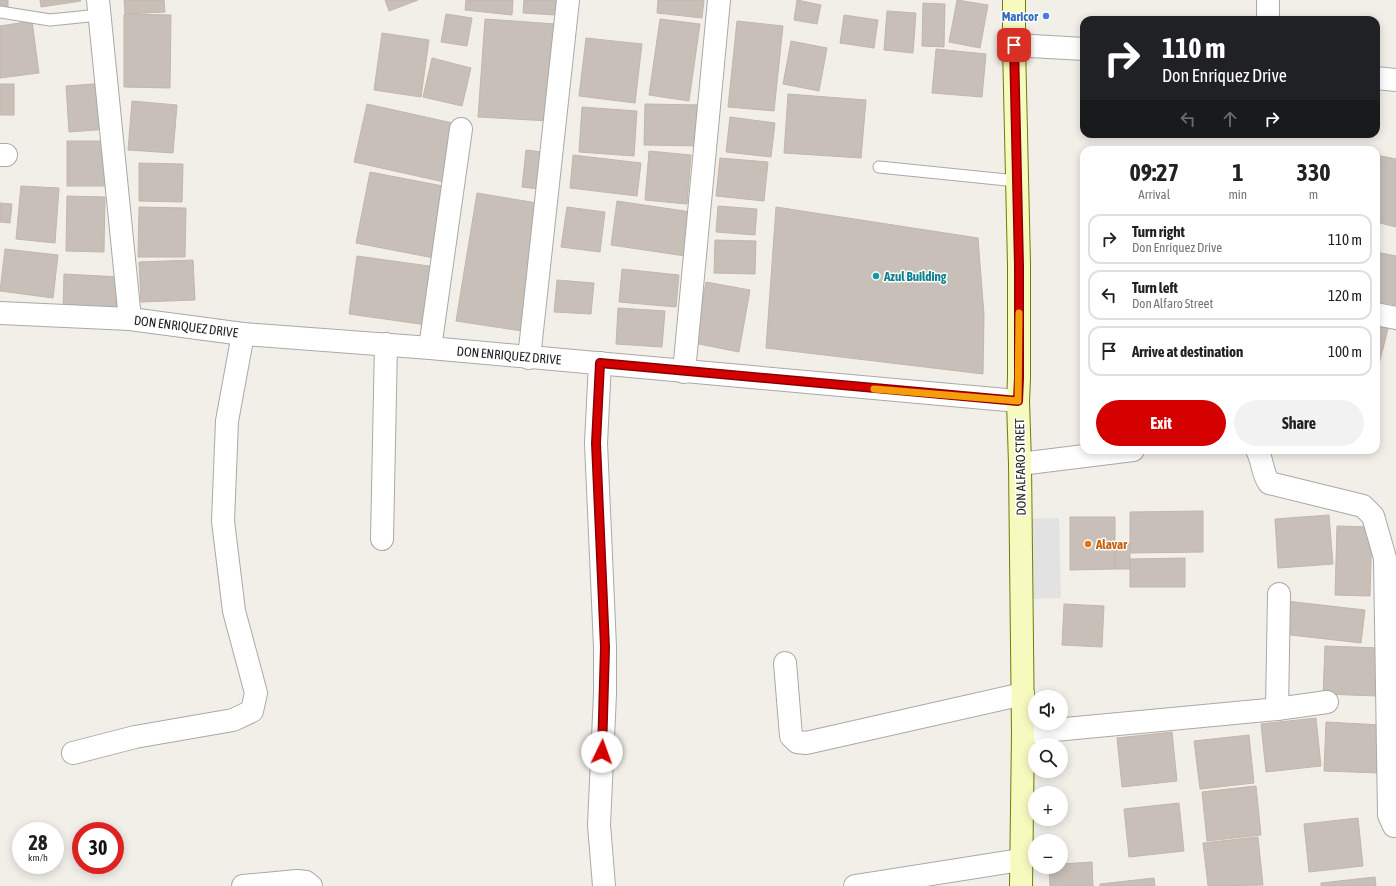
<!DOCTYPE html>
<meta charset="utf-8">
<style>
:root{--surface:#fff;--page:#f2f2f2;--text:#222;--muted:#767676;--line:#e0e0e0;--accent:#d40000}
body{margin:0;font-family:"Asap Condensed",sans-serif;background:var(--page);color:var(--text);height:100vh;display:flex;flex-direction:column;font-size:15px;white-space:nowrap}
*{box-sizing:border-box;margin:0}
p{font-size:13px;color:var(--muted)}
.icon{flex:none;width:22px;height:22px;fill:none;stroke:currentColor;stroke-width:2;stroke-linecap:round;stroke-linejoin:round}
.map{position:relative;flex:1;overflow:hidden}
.side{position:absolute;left:1080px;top:146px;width:300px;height:308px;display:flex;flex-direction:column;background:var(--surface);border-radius:12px;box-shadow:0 2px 10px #0003}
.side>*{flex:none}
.top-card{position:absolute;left:1080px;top:16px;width:300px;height:122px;border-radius:12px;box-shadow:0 2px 10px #0003;background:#202124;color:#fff;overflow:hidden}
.tools{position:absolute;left:1028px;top:690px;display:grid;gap:8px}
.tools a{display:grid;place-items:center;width:40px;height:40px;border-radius:50%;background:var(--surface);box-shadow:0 2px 10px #0003;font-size:20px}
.speed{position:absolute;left:12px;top:822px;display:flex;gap:8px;font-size:20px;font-weight:700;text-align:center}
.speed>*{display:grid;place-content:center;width:52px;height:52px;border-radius:50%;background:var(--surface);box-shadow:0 2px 10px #0003;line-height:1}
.speed small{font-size:10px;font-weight:400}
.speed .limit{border:6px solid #d22;background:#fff;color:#111}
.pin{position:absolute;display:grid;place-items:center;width:34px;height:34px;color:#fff;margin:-17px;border-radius:8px;box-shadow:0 2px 6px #0006}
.me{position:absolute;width:44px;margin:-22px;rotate:3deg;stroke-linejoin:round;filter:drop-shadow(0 0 3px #0008)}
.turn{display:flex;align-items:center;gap:14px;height:84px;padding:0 16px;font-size:18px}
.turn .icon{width:52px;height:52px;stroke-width:2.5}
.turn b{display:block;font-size:28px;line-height:34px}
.lanes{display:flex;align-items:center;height:38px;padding:0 16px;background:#0003;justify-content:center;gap:20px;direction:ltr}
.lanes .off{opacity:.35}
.eta{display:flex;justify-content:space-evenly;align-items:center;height:68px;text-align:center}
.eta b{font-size:24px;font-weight:700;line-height:28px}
.primary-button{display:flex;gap:8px;margin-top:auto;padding:8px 16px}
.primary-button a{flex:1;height:46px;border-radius:24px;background:var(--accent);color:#fff;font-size:16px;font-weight:700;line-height:46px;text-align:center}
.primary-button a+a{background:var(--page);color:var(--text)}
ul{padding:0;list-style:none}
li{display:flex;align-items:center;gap:12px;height:50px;margin:0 8px 6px;padding:0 8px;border:2px solid var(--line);border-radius:12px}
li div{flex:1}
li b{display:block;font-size:15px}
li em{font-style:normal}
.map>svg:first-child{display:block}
.parking{fill:#e2e2e2}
.building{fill:#c7bfb8;stroke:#c4b6ab}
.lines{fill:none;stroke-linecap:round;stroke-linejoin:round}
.lane-casing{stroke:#a9a9a9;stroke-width:13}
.street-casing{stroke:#a9a9a9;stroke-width:24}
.secondary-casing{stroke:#707d05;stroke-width:24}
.lane{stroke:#fff;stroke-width:11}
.street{stroke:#fff;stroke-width:22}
.secondary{stroke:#f7fabf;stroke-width:22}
.route-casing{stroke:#8a0000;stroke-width:10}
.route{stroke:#d40000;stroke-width:7}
.slow{stroke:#f59e0b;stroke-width:7}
.shop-dot{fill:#3f7fe0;stroke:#fff;stroke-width:1.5}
.culture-dot{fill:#0f9aa8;stroke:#fff;stroke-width:1.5}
.food-dot{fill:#e8710a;stroke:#fff;stroke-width:1.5}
.labels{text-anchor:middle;stroke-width:3;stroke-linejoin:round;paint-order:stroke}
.shop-label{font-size:13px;font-weight:bold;fill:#366cbe;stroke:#fff;text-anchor:end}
.culture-label{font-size:13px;font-weight:bold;fill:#0d838f;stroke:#fff;text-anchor:start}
.street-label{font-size:13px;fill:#222;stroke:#fff}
.food-label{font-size:13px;font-weight:bold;fill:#c56008;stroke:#fff;text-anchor:start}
</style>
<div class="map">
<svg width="1396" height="886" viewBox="0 0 1396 886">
<rect width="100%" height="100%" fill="#f2efe9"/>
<!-- parking -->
<path class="parking" d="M 1059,518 L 1061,598 L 1031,599 L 1029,519 Z"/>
<!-- building -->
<g class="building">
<path d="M 0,0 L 8,0 L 8,7 L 0,8 Z"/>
<path d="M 40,0 L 80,0 L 81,1 L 41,7 Z"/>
<path d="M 124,0 L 164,0 L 165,12 L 125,14 Z"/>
<path d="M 385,0 L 418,0 L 389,11 Z"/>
<path d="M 466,0 L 513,0 L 512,15 L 465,10 Z"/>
<path d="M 524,0 L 557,0 L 556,15 L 523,13 Z"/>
<path d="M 658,0 L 704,0 L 702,18 L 657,13 Z"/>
<path d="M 797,0 L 821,5 L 817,24 L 794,20 Z"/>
<path d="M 957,0 L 988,5 L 980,48 L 949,42 Z"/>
<path d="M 923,3 L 945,4 L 944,47 L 922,46 Z"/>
<path d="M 887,11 L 916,13 L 913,53 L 884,50 Z"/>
<path d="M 124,14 L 171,15 L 170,88 L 124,87 Z"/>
<path d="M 446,14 L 472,18 L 467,46 L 441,42 Z"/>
<path d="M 844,15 L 878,20 L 874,48 L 840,43 Z"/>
<path d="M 485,19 L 556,24 L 549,121 L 478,117 Z"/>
<path d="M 660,19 L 700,24 L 689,101 L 649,95 Z"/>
<path d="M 32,21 L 39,73 L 0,78 L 0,26 Z"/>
<path d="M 737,21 L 783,26 L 774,111 L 728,107 Z"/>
<path d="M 382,33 L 429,40 L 421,97 L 374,90 Z"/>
<path d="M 586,38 L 642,44 L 635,103 L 579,96 Z"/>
<path d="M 791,41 L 827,48 L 819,91 L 783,84 Z"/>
<path d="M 936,49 L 986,54 L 982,97 L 932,93 Z"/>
<path d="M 432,58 L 471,68 L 462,106 L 423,97 Z"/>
<path d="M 106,83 L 109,129 L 69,132 L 66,86 Z"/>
<rect x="0" y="84" width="14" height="31"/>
<path d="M 788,94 L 866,100 L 861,158 L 784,153 Z"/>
<path d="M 132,101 L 177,105 L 173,153 L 128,150 Z"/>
<path d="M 367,104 L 457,124 L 444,182 L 354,162 Z"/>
<path d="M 645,104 L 702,105 L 701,146 L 644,145 Z"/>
<path d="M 582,107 L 637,111 L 634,156 L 579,152 Z"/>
<path d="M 730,117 L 775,123 L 771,157 L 726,152 Z"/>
<rect x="67" y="141" width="40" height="45"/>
<path d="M 526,150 L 550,153 L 547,190 L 522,187 Z"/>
<path d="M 649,151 L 691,155 L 687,204 L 645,200 Z"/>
<path d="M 573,155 L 641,163 L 637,196 L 570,188 Z"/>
<path d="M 1376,155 L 1396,159 L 1396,227 L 1376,222 Z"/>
<path d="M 720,158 L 768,162 L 764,201 L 716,196 Z"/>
<path d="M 139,163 L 183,164 L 182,202 L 139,201 Z"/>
<path d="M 370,172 L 448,187 L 434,258 L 356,243 Z"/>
<path d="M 21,186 L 59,188 L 55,243 L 16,239 Z"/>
<path d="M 477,193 L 543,204 L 522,331 L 456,321 Z"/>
<path d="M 67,196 L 105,197 L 104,252 L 66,251 Z"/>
<path d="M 617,201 L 691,212 L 685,256 L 611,245 Z"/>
<path d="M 0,203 L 12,204 L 10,223 L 0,222 Z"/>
<path d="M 718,206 L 757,209 L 755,235 L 716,232 Z"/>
<path d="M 139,207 L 186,208 L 185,257 L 138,257 Z"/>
<path d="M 567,207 L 605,212 L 600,252 L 561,247 Z"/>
<path d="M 776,207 L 978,238 L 984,315 L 983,374 L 766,348 Z"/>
<path d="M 715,240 L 756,241 L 755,274 L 714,273 Z"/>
<path d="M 5,249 L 58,255 L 53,298 L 0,291 Z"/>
<path d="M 1376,252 L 1396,256 L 1396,305 L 1376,301 Z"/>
<path d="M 357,256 L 436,267 L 427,325 L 349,314 Z"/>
<path d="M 193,260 L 195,300 L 141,302 L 139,262 Z"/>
<path d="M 622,269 L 679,275 L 676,307 L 619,302 Z"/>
<path d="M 64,274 L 120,277 L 118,312 L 63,308 Z"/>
<path d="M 557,280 L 594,283 L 591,314 L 554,312 Z"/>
<path d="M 706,282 L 750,290 L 739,352 L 694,343 Z"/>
<path d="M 618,308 L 665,311 L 662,347 L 616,344 Z"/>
<path d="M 1376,322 L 1389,325 L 1377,372 L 1376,372 Z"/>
<path d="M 1203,511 L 1203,552 L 1130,553 L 1130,512 Z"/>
<path d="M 1329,515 L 1333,564 L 1278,568 L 1275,519 Z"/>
<path d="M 1070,517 L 1115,517 L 1115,569 L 1070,570 Z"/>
<path d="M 1337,526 L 1372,527 L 1370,596 L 1335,595 Z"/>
<rect x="1115" y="543" width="15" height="26"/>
<path d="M 1185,558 L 1185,587 L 1130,587 L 1130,559 Z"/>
<path d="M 1286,601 L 1365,610 L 1361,643 L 1282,634 Z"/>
<path d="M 1064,604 L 1104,606 L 1102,647 L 1062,645 Z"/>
<path d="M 1325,646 L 1380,648 L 1378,696 L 1323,694 Z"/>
<path d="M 1316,718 L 1321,766 L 1266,772 L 1261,724 Z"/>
<path d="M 1326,722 L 1381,725 L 1378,773 L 1324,771 Z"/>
<path d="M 1172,732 L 1177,781 L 1122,787 L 1117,738 Z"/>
<path d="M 1249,735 L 1254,783 L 1200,789 L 1194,741 Z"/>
<path d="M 1256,786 L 1261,835 L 1207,841 L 1202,792 Z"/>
<path d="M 1179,803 L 1184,851 L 1129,857 L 1124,809 Z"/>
<path d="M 1358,818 L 1363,866 L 1309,872 L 1304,824 Z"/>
<path d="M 1258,837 L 1263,885 L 1208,886 L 1203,843 Z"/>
<path d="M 1092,862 L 1093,886 L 1050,886 L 1049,867 L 1061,867 L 1061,864 Z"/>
<path d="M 1375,877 L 1376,886 L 1321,886 L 1321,883 Z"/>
<path d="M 1154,878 L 1155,886 L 1100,886 L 1100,884 Z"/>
</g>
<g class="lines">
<!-- lane casing -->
<g class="lane-casing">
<g id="lane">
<path d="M 0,12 L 50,20 L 99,15"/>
<path d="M 879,167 L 1017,181"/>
</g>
</g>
<!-- street casing -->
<g class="street-casing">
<g id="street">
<path d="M 98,0 L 130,319"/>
<path d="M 1268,0 L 1268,20"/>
<path d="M 1014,45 L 1084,49"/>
<path d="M 1376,78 L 1396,80"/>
<path d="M 0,155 L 6,155"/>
<path d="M 0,313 L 130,319 L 243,334 L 430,348 L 1018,401"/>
<path d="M 1376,314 L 1396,318"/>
<path d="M 430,348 L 461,129"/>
<path d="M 529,358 L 568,0"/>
<path d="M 600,363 L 596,443 L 605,647 L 605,694 L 599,825 L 604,886"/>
<path d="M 684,372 L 719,0"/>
<path d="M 1257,450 C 1263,461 1262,473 1269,483 L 1363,506 L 1373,516 L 1385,558 L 1389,815 L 1394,826 L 1396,826"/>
<path d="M 1020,464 L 1133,450"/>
<path d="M 382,539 L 386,344"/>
<path d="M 785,663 L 791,736 L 797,742 L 806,743 L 1023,694"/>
<path d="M 1277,709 L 1327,702"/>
<path d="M 1023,733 L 1277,709 L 1279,594"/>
<path d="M 73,753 L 135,737 L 233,720 L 252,711 L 256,693 L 234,611 L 223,521 L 227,421 L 243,334"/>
<path d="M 243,886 L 297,881 L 306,882 L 311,886"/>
<path d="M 855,886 L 1021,860"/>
</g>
</g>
<!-- secondary casing -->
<g class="secondary-casing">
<path id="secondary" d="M 1014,0 L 1014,45 L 1019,265 L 1019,378 L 1018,401 L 1020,464 L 1023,733 L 1021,886"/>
</g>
<!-- lane -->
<use href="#lane" class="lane"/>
<!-- street -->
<use href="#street" class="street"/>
<!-- secondary -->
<use href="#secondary" class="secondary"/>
</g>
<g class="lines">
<!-- route casing -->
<g class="route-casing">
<path id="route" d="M 602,752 L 605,647 L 596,443 L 600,363 L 1018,401 L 1019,378 L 1019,266 L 1014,45"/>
</g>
<!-- route -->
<use href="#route" class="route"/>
<!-- slow -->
<path class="slow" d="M 874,389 L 1018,401 L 1019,313"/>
</g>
<!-- markers -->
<circle class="shop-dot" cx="1046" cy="16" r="4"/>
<circle class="culture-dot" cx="876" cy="276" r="4"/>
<circle class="food-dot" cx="1088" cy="544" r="4"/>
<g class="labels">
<!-- shop labels -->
<g class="shop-label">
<text x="1038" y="21">Maricor</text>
</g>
<!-- culture labels -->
<g class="culture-label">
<text x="884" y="281">Azul Building</text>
</g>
<!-- street labels -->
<g class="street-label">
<text transform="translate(186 326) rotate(7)" y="5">DON ENRIQUEZ DRIVE</text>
<text transform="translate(509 355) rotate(5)" y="5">DON ENRIQUEZ DRIVE</text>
<text transform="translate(1020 467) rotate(-91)" y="5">DON ALFARO STREET</text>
</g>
<!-- food labels -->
<g class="food-label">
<text x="1096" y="549">Alavar</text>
</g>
</g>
</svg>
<div class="tools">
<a><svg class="icon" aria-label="sound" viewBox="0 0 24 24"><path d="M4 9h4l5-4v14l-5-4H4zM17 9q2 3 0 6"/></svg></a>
<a><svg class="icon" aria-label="search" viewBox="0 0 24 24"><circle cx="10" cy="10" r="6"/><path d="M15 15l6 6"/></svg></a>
<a>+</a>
<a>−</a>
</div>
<div class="speed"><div>28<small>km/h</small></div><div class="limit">30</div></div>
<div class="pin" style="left:1014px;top:45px;background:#d93025"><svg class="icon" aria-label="arrive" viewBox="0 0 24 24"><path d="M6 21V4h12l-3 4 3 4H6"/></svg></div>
<svg class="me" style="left:602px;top:752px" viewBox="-20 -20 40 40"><circle r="19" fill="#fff"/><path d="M0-13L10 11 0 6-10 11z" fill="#d40000"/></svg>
<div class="top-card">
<div class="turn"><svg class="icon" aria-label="right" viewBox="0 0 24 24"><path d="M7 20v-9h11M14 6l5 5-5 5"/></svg><div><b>110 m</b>Don Enriquez Drive</div></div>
<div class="lanes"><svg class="icon off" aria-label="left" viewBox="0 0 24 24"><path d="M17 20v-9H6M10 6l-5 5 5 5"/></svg><svg class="icon off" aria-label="ahead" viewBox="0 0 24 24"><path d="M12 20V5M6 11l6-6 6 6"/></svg><svg class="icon" aria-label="right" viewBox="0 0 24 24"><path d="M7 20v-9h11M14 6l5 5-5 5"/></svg></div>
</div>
<section class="side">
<div class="eta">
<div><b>09:27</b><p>Arrival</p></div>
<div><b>1</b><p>min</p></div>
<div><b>330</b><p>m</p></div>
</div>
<ul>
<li><svg class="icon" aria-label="right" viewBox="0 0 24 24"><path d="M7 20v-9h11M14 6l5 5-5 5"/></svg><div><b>Turn right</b><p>Don Enriquez Drive</p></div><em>110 m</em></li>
<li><svg class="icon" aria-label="left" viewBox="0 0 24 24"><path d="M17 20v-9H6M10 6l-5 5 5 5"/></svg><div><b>Turn left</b><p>Don Alfaro Street</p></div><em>120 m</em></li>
<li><svg class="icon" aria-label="arrive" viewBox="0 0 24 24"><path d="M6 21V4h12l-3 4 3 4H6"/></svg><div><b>Arrive at destination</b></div><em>100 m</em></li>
</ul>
<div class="primary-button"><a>Exit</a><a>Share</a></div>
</section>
</div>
